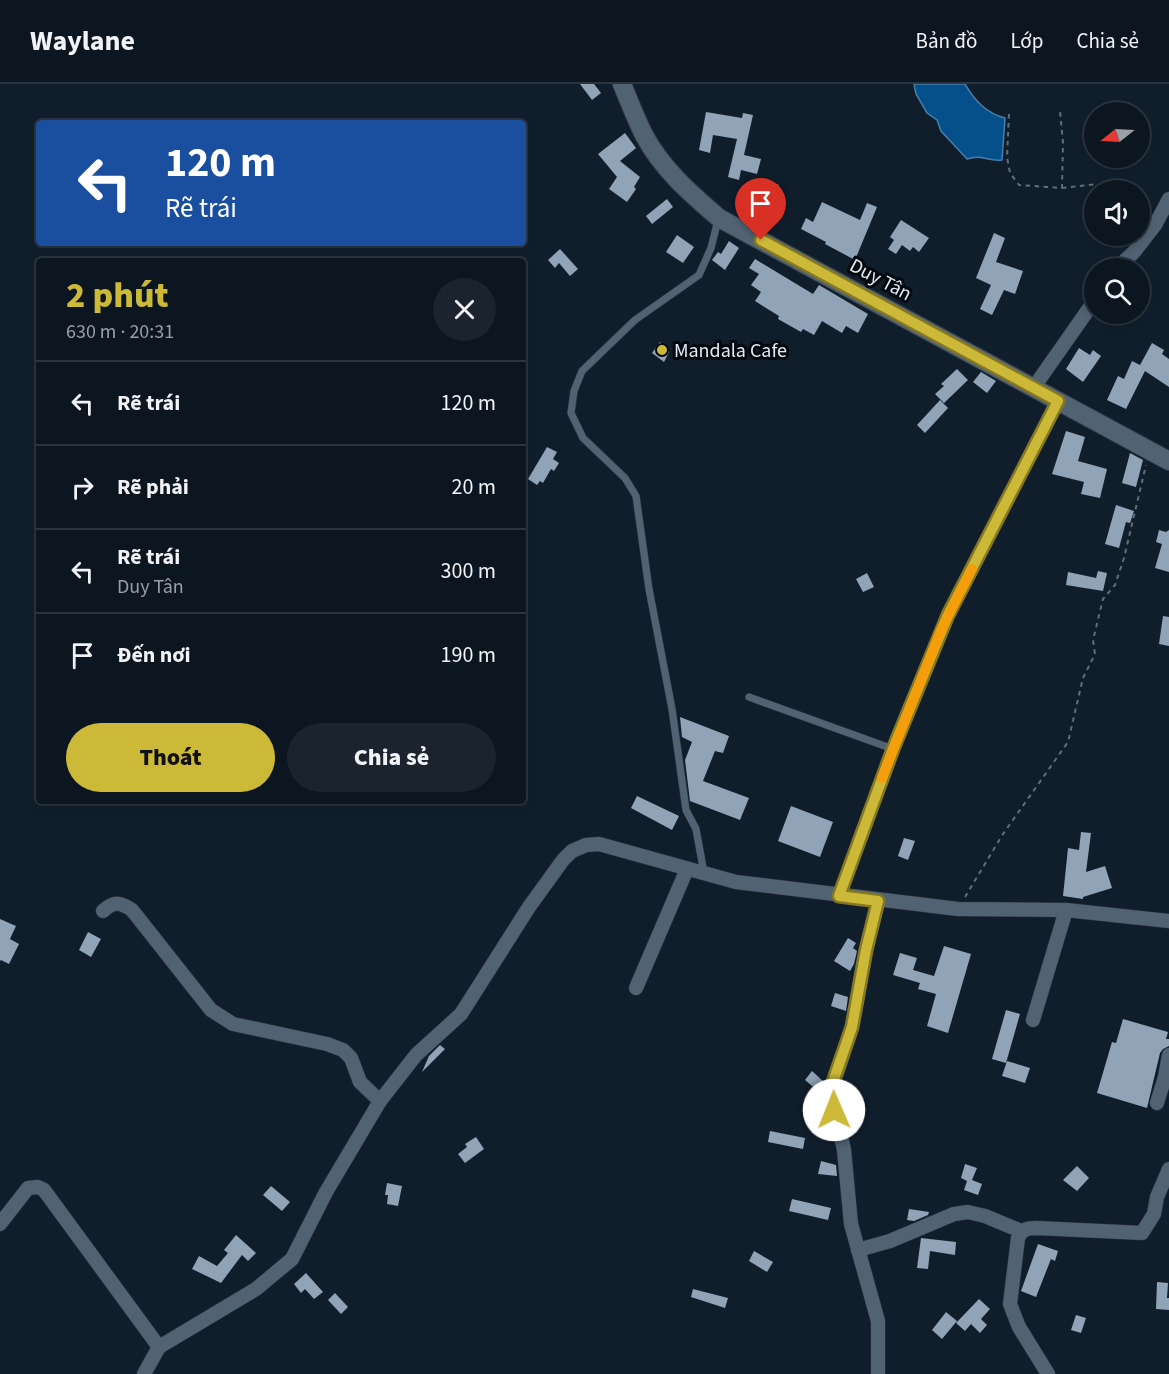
<!DOCTYPE html>
<html lang="vi">
<meta charset="utf-8">
<style>
:root{--surface:#0c1621;--page:#1a232e;--text:#f1f3f6;--muted:#9a9fa5;--line:#2c353f;--accent:#cdb938}
body{margin:0;font-family:"Source Sans 3",sans-serif;background:var(--page);color:var(--text);height:100vh;display:flex;flex-direction:column;font-size:22px;white-space:nowrap}
*{box-sizing:border-box;margin:0}
p{font-size:20px;color:var(--muted)}
.icon{flex:none;width:33px;height:33px;fill:none;stroke:currentColor;stroke-width:2;stroke-linecap:round;stroke-linejoin:round}
.map{position:relative;flex:1;overflow:hidden}
.sheet{position:absolute;left:36px;top:174px;width:490px;height:546px;display:flex;flex-direction:column;background:var(--surface);border-radius:6px;box-shadow:0 3px 9px #0003,0 0 0 2px var(--line)}
.sheet>*{flex:none}
.banner{position:absolute;left:36px;top:36px;width:490px;height:126px;border-radius:6px;box-shadow:0 3px 9px #0003,0 0 0 2px var(--line);background:#1a4fa0;color:#fff;overflow:hidden}
.needle{width:39px;rotate:252deg}
.fabs{position:absolute;left:1084px;top:18px;display:grid;gap:12px}
.fabs a{display:grid;place-items:center;width:66px;height:66px;border-radius:50%;background:var(--surface);box-shadow:0 3px 9px #0003,0 0 0 2px var(--line);font-size:30px}
.pin{position:absolute;display:grid;place-items:center;width:51px;height:51px;color:#fff;margin:-62px -26px;border-radius:50% 50% 50% 0;rotate:-45deg;box-shadow:0 0 6px #0007}
.pin .icon{rotate:45deg}
.me{position:absolute;width:66px;margin:-33px;rotate:359deg;stroke-linejoin:round;filter:drop-shadow(0 0 4px #0008)}
.turn{display:flex;align-items:center;gap:21px;height:126px;padding:0 30px;font-size:27px}
.turn .icon{width:78px;height:78px;stroke-width:2.5}
.turn b{display:block;font-size:42px;line-height:51px}
.round{display:grid;place-items:center;flex:none;width:63px;height:63px;border-radius:32px;background:var(--page)}
.summary{display:flex;align-items:center;justify-content:space-between;height:102px;padding:0 30px}
h1{font-size:36px;font-weight:800;line-height:45px;color:var(--accent)}
.primary-button{display:flex;gap:12px;margin-top:auto;padding:12px 30px}
.primary-button a{flex:1;height:69px;border-radius:36px;background:var(--accent);color:#111;font-size:24px;font-weight:800;line-height:69px;text-align:center}
.primary-button a+a{background:var(--page);color:var(--text)}
ul{padding:0;list-style:none}
li{display:flex;align-items:center;gap:18px;height:84px;padding:0 30px;border-top:2px solid var(--line)}
li div{flex:1}
li b{display:block;font-size:22px}
li em{font-style:normal}
header{display:flex;align-items:center;gap:36px;box-sizing:border-box;height:84px;padding:0 30px;background:var(--surface);border-bottom:2px solid var(--line)}
header strong{font-size:28px}
nav{display:flex;gap:33px;margin-inline-start:auto;font-size:21px}
.map>svg:first-child{display:block}
.water{fill:#05508b;stroke:#477eab;stroke-width:1.5}
.building{fill:#91a3b6}
.lines{fill:none;stroke-linecap:round;stroke-linejoin:round}
.service-casing{stroke:#323946;stroke-width:8}
.minor-casing{stroke:#323946;stroke-width:15}
.tertiary-casing{stroke:#323946;stroke-width:20}
.path{stroke:#626e7b;stroke-width:2;stroke-dasharray:4.5 4.5;stroke-linecap:butt}
.service{stroke:#516273;stroke-width:7}
.minor{stroke:#516273;stroke-width:14}
.tertiary{stroke:#516273;stroke-width:18}
.route-casing{stroke:#857824;stroke-width:15}
.route{stroke:#cdb938;stroke-width:10}
.slow{stroke:#f59e0b;stroke-width:10}
.poi-dot{fill:#cdb938;stroke:#03080e;stroke-width:2}
.labels{text-anchor:middle;stroke-width:6;stroke-linejoin:round;paint-order:stroke}
.street-label{font-size:20px;fill:#e1eaf5;stroke:#03080e}
.poi-label{font-size:20px;fill:#e1eaf5;stroke:#03080e;text-anchor:start}
</style>
<header>
<strong>Waylane</strong>
<nav><a>Bản đồ</a><a>Lớp</a><a>Chia sẻ</a></nav>
</header>
<div class="map">
<svg width="1169" height="1290" viewBox="0 0 1169 1290">
<rect width="100%" height="100%" fill="#101e2c"/>
<!-- water -->
<path class="water" d="M 914,0 L 965,0 C 975,17 986,29 1005,34 L 1002,76 C 988,78 983,70 967,75 L 941,47 L 937,36 L 927,29 L 916,10 Z"/>
<!-- building -->
<g class="building">
<path d="M 580,0 L 594,0 L 601,9 L 592,16 Z"/>
<path d="M 706,28 L 742,34 L 743,29 L 753,31 L 744,71 L 761,75 L 757,90 L 741,86 L 739,96 L 728,93 L 737,55 L 713,51 L 710,69 L 699,66 Z"/>
<path d="M 625,49 L 636,64 L 620,77 L 640,93 L 634,103 L 636,105 L 627,118 L 609,105 L 617,93 L 598,70 Z"/>
<path d="M 769,97 L 779,101 L 772,120 L 762,116 Z"/>
<path d="M 667,115 L 673,123 L 652,140 L 646,132 Z"/>
<path d="M 822,118 L 860,136 L 867,119 L 877,123 L 855,176 L 825,160 L 826,158 L 801,145 L 806,134 L 813,138 Z"/>
<path d="M 901,136 L 929,154 L 919,168 L 913,163 L 910,167 L 902,161 L 896,170 L 888,165 L 894,156 L 890,153 Z"/>
<path d="M 994,149 L 1005,154 L 996,178 L 1023,187 L 1015,210 L 1004,206 L 992,231 L 980,225 L 991,201 L 976,194 Z"/>
<path d="M 677,151 L 694,163 L 683,179 L 666,168 Z"/>
<path d="M 729,157 L 739,164 L 725,186 L 712,176 L 718,168 L 721,170 Z"/>
<path d="M 560,165 L 578,185 L 570,192 L 559,179 L 555,184 L 548,176 Z"/>
<path d="M 755,175 L 813,210 L 819,201 L 868,230 L 858,249 L 846,242 L 842,249 L 822,237 L 814,251 L 803,245 L 801,248 L 778,235 L 779,232 L 755,217 L 761,208 L 751,201 L 759,190 L 749,184 Z"/>
<path d="M 660,258 L 669,268 L 664,278 L 652,269 Z"/>
<path d="M 1152,259 L 1164,266 L 1162,270 L 1169,275 L 1169,303 L 1145,287 L 1126,325 L 1107,316 L 1118,292 L 1124,295 L 1132,277 L 1140,281 Z"/>
<path d="M 1079,264 L 1090,271 L 1093,266 L 1101,272 L 1083,298 L 1066,285 Z"/>
<path d="M 957,285 L 968,296 L 944,319 L 935,310 L 944,302 L 941,300 Z"/>
<path d="M 981,288 L 996,297 L 987,309 L 973,298 Z"/>
<path d="M 940,316 L 948,324 L 925,349 L 917,341 Z"/>
<path d="M 1066,347 L 1085,353 L 1078,377 L 1107,385 L 1100,414 L 1081,410 L 1084,398 L 1052,390 Z"/>
<path d="M 547,363 L 557,368 L 553,375 L 559,379 L 554,387 L 551,385 L 543,399 L 540,397 L 537,401 L 528,395 Z"/>
<path d="M 1130,369 L 1143,376 L 1136,403 L 1122,399 Z"/>
<path d="M 1116,421 L 1134,427 L 1130,439 L 1126,438 L 1119,464 L 1105,460 Z"/>
<path d="M 1159,446 L 1166,448 L 1169,446 L 1169,488 L 1155,484 L 1162,460 L 1156,458 Z"/>
<path d="M 1098,487 L 1107,489 L 1103,507 L 1066,501 L 1068,488 L 1096,494 Z"/>
<path d="M 867,489 L 874,503 L 863,508 L 856,495 Z"/>
<path d="M 1163,532 L 1169,533 L 1169,562 L 1159,560 Z"/>
<path d="M 680,633 L 729,652 L 723,669 L 715,667 L 703,697 L 749,714 L 740,736 L 690,717 L 685,676 L 692,658 L 682,653 Z"/>
<path d="M 637,712 L 679,732 L 672,746 L 631,724 Z"/>
<path d="M 791,722 L 833,738 L 820,773 L 778,757 Z"/>
<path d="M 1081,748 L 1091,749 L 1086,788 L 1105,782 L 1112,804 L 1083,813 L 1083,815 L 1063,812 L 1068,764 L 1079,766 Z"/>
<path d="M 904,754 L 915,757 L 908,776 L 898,772 Z"/>
<path d="M 0,835 L 16,842 L 10,855 L 19,860 L 9,880 L 1,876 L 0,877 Z"/>
<path d="M 88,848 L 101,855 L 91,873 L 79,866 Z"/>
<path d="M 848,854 L 856,859 L 853,864 L 857,867 L 854,880 L 850,887 L 834,877 Z"/>
<path d="M 944,862 L 971,870 L 948,949 L 927,942 L 936,910 L 918,905 L 920,899 L 893,891 L 900,869 L 917,874 L 913,886 L 934,892 Z"/>
<path d="M 835,909 L 848,913 L 846,927 L 831,922 Z"/>
<path d="M 1006,926 L 1020,930 L 1006,979 L 992,975 Z"/>
<path d="M 1123,935 L 1168,948 L 1166,955 L 1169,955 L 1169,962 L 1163,965 L 1160,969 L 1147,1024 L 1097,1009 L 1112,958 L 1116,959 Z"/>
<path d="M 440,961 L 445,965 L 422,988 L 429,972 Z"/>
<path d="M 1007,977 L 1030,984 L 1025,999 L 1002,992 Z"/>
<path d="M 812,987 L 824,998 L 818,1007 L 805,996 Z"/>
<path d="M 770,1047 L 805,1054 L 803,1065 L 768,1058 Z"/>
<path d="M 476,1053 L 484,1065 L 465,1079 L 458,1070 L 467,1063 L 465,1060 Z"/>
<path d="M 821,1077 L 836,1081 L 837,1092 L 818,1090 Z"/>
<path d="M 965,1080 L 977,1084 L 972,1096 L 982,1100 L 978,1111 L 964,1106 L 967,1097 L 961,1094 Z"/>
<path d="M 1077,1082 L 1089,1094 L 1077,1107 L 1063,1096 Z"/>
<path d="M 387,1099 L 402,1102 L 398,1122 L 387,1120 L 388,1111 L 385,1111 Z"/>
<path d="M 271,1102 L 290,1118 L 282,1127 L 263,1111 Z"/>
<path d="M 792,1115 L 831,1124 L 828,1136 L 789,1127 Z"/>
<path d="M 909,1125 L 929,1128 L 928,1131 L 914,1137 L 907,1136 Z"/>
<path d="M 236,1151 L 256,1169 L 248,1177 L 242,1171 L 221,1199 L 192,1185 L 199,1172 L 217,1182 L 228,1169 L 224,1166 Z"/>
<path d="M 921,1154 L 956,1158 L 955,1171 L 930,1167 L 928,1185 L 917,1184 Z"/>
<path d="M 1038,1160 L 1058,1167 L 1055,1177 L 1051,1175 L 1036,1213 L 1021,1207 Z"/>
<path d="M 754,1167 L 773,1178 L 767,1188 L 749,1177 Z"/>
<path d="M 306,1189 L 323,1208 L 314,1215 L 305,1205 L 301,1209 L 294,1200 Z"/>
<path d="M 1157,1198 L 1168,1199 L 1167,1214 L 1169,1214 L 1169,1226 L 1156,1225 Z"/>
<path d="M 693,1205 L 728,1214 L 725,1224 L 691,1213 Z"/>
<path d="M 335,1209 L 348,1223 L 341,1230 L 328,1216 Z"/>
<path d="M 979,1215 L 990,1225 L 981,1235 L 987,1241 L 980,1249 L 971,1240 L 965,1247 L 956,1239 Z"/>
<path d="M 946,1228 L 957,1237 L 942,1255 L 932,1246 Z"/>
<path d="M 1076,1231 L 1086,1234 L 1081,1249 L 1071,1246 Z"/>
</g>
<g class="lines">
<!-- service casing -->
<g class="service-casing">
<g id="service">
<path d="M 749,613 L 893,665"/>
<path d="M 704,789 L 696,745 L 686,726 L 672,625 L 649,505 L 636,412 L 625,394 L 583,354 L 571,329 L 574,307 L 582,287 L 635,236 L 699,191 L 711,164 L 718,136"/>
<path d="M 839,812 L 893,665 L 948,531 L 1057,318"/>
</g>
</g>
<!-- minor casing -->
<g class="minor-casing">
<g id="minor">
<path d="M 1117,184 L 1134,168 L 1155,141 L 1169,115"/>
<path d="M 1034,303 L 1095,216"/>
<path d="M 103,827 C 114,817 120,818 132,826 L 211,926 L 233,940 L 327,960 L 343,966 L 351,974 L 360,998 L 380,1017"/>
<path d="M 636,904 L 687,785"/>
<path d="M 1033,936 L 1066,826"/>
<path d="M 1157,1019 L 1165,993 L 1169,971"/>
<path d="M 0,1140 L 28,1104 L 38,1103 L 44,1106 L 159,1263"/>
<path d="M 858,1166 L 890,1157 L 954,1130 L 968,1128 L 985,1132 L 1021,1147"/>
<path d="M 144,1290 L 159,1263 L 256,1205 L 292,1175 L 326,1108 L 380,1017 L 416,971 L 461,930 L 529,823 L 563,776 L 572,767 L 586,761 L 599,760 L 736,798 L 958,825 L 1066,826 L 1169,837"/>
<path d="M 878,1290 L 878,1237 L 851,1140 L 844,1066 L 831,1007 L 852,943 L 866,866 L 878,817"/>
<path d="M 1048,1290 L 1019,1243 L 1010,1220 L 1018,1154 C 1022,1145 1027,1144 1037,1144 L 1142,1149 L 1154,1130 L 1157,1113 L 1169,1085"/>
</g>
</g>
<!-- tertiary casing -->
<g class="tertiary-casing">
<path id="tertiary" d="M 622,0 C 629,17 636,35 644,51 C 662,85 691,110 719,134 L 1169,377"/>
</g>
<!-- path -->
<g class="path">
<path d="M 1009,30 L 1007,73 L 1010,89 L 1019,101 L 1062,104 L 1063,59 L 1060,27"/>
<path d="M 1062,104 L 1097,100 L 1100,106"/>
<path d="M 1117,152 L 1122,163"/>
<path d="M 965,813 L 1003,750 L 1068,658 L 1083,594 L 1095,570 L 1093,556 L 1103,515 L 1115,501 L 1124,474 L 1146,381"/>
</g>
<!-- service -->
<use href="#service" class="service"/>
<!-- minor -->
<use href="#minor" class="minor"/>
<!-- tertiary -->
<use href="#tertiary" class="tertiary"/>
</g>
<g class="lines">
<!-- route casing -->
<g class="route-casing">
<path id="route" d="M 761,156 L 1058,317 L 948,531 L 893,665 L 839,812 L 878,817 L 866,866 L 852,943 L 833,998 L 831,1006 L 834,1026"/>
</g>
<!-- route -->
<use href="#route" class="route"/>
<!-- slow -->
<path class="slow" d="M 882,694 L 941,546 L 972,485"/>
</g>
<!-- markers -->
<circle class="poi-dot" cx="662" cy="266" r="6"/>
<g class="labels">
<!-- street labels -->
<g class="street-label">
<text transform="translate(881 195) rotate(28)" y="7">Duy Tân</text>
</g>
<!-- poi labels -->
<g class="poi-label">
<text x="674" y="273">Mandala Cafe</text>
</g>
</g>
</svg>
<div class="fabs">
<a><svg class="needle" viewBox="-14 -14 28 28"><path d="M0-13l5 13h-10z" fill="#e53935"/><path d="M0 13l5-13h-10z" fill="#9a9fa5"/></svg></a>
<a><svg class="icon" aria-label="sound" viewBox="0 0 24 24"><path d="M4 9h4l5-4v14l-5-4H4zM17 9q2 3 0 6"/></svg></a>
<a><svg class="icon" aria-label="search" viewBox="0 0 24 24"><circle cx="10" cy="10" r="6"/><path d="M15 15l6 6"/></svg></a>
</div>
<div class="pin" style="left:761px;top:156px;background:#d93025"><svg class="icon" aria-label="arrive" viewBox="0 0 24 24"><path d="M6 21V4h12l-3 4 3 4H6"/></svg></div>
<svg class="me" style="left:834px;top:1026px" viewBox="-20 -20 40 40"><circle r="19" fill="#fff"/><path d="M0-13L10 11 0 6-10 11z" fill="#cdb938"/></svg>
<div class="banner">
<div class="turn"><svg class="icon" aria-label="left" viewBox="0 0 24 24"><path d="M17 20v-9H6M10 6l-5 5 5 5"/></svg><div><b>120 m</b>Rẽ trái</div></div>
</div>
<section class="sheet">
<div class="summary"><div><h1>2 phút</h1><p>630 m · 20:31</p></div><a class="round"><svg class="icon" aria-label="close" viewBox="0 0 24 24"><path d="M6 6l12 12M18 6L6 18"/></svg></a></div>
<ul>
<li><svg class="icon" aria-label="left" viewBox="0 0 24 24"><path d="M17 20v-9H6M10 6l-5 5 5 5"/></svg><div><b>Rẽ trái</b></div><em>120 m</em></li>
<li><svg class="icon" aria-label="right" viewBox="0 0 24 24"><path d="M7 20v-9h11M14 6l5 5-5 5"/></svg><div><b>Rẽ phải</b></div><em>20 m</em></li>
<li><svg class="icon" aria-label="left" viewBox="0 0 24 24"><path d="M17 20v-9H6M10 6l-5 5 5 5"/></svg><div><b>Rẽ trái</b><p>Duy Tân</p></div><em>300 m</em></li>
<li><svg class="icon" aria-label="arrive" viewBox="0 0 24 24"><path d="M6 21V4h12l-3 4 3 4H6"/></svg><div><b>Đến nơi</b></div><em>190 m</em></li>
</ul>
<div class="primary-button"><a>Thoát</a><a>Chia sẻ</a></div>
</section>
</div>
